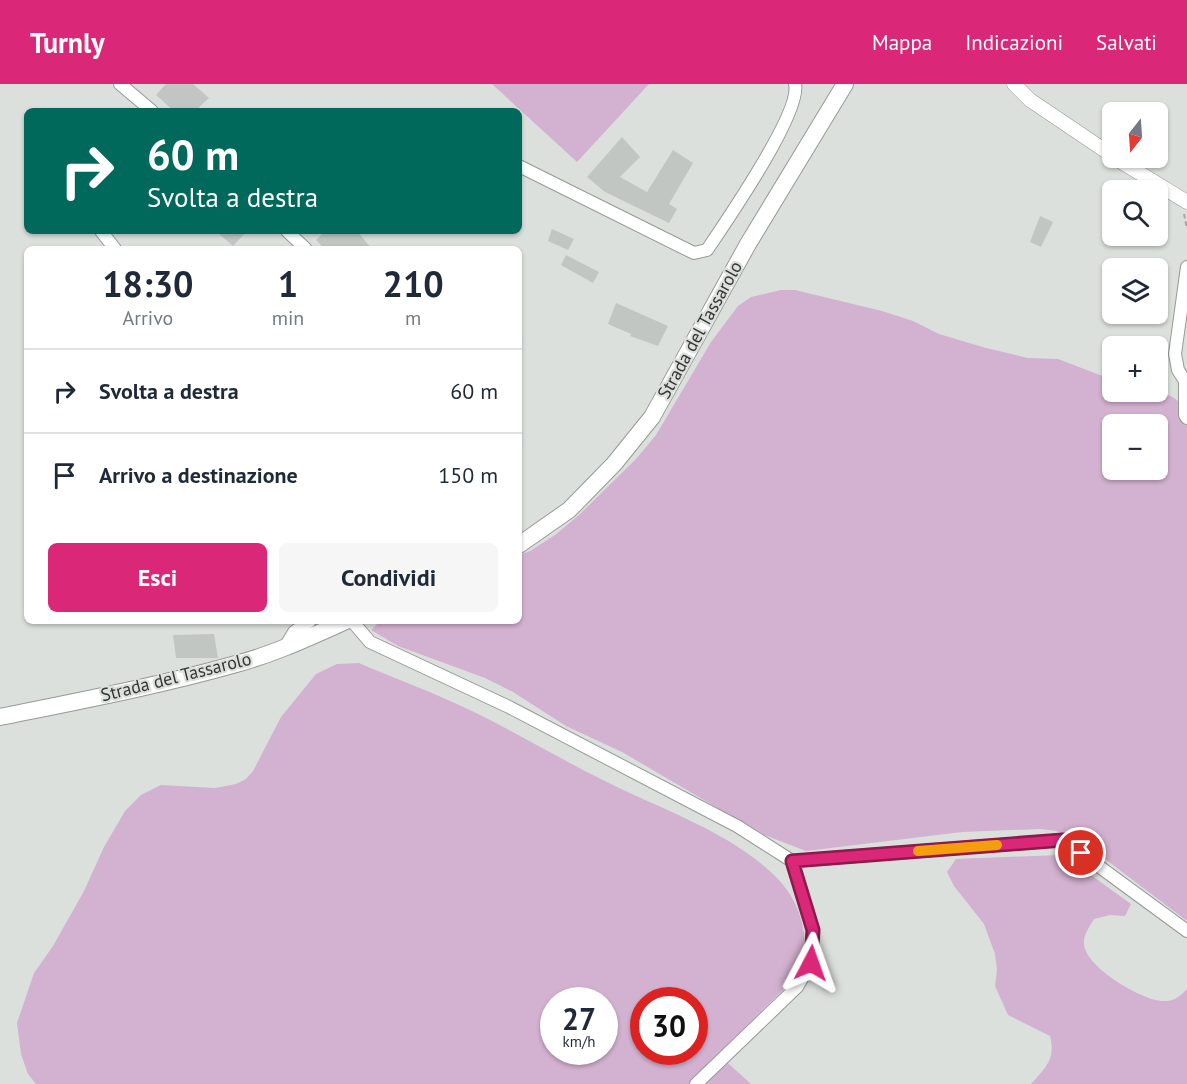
<!DOCTYPE html>
<html lang="it">
<meta charset="utf-8">
<style>
:root{--surface:#fff;--page:#f6f6f7;--text:#1f2937;--muted:#747a83;--line:#e0e1e3;--accent:#db2777}
body{margin:0;font-family:"PT Sans",sans-serif;background:var(--page);color:var(--text);height:100vh;display:flex;flex-direction:column;font-size:22px;white-space:nowrap}
*{box-sizing:border-box;margin:0}
p{font-size:20px;color:var(--muted)}
.icon{flex:none;width:33px;height:33px;fill:none;stroke:currentColor;stroke-width:2;stroke-linecap:round;stroke-linejoin:round}
.map{position:relative;flex:1;overflow:hidden}
.sheet{position:absolute;left:24px;top:162px;width:498px;height:378px;display:flex;flex-direction:column;background:var(--surface);border-radius:9px;box-shadow:0 2px 4px #0004}
.sheet>*{flex:none}
.guide{position:absolute;left:24px;top:24px;width:498px;height:126px;border-radius:9px;box-shadow:0 2px 4px #0004;background:#00695c;color:#fff;overflow:hidden}
.needle{width:39px;rotate:197deg}
.controls{position:absolute;left:1102px;top:18px;display:grid;gap:12px}
.controls a{display:grid;place-items:center;width:66px;height:66px;border-radius:9px;background:var(--surface);box-shadow:0 2px 4px #0004;font-size:30px}
.speed{position:absolute;left:540px;top:903px;display:flex;gap:12px;font-size:30px;font-weight:700;text-align:center}
.speed>*{display:grid;place-content:center;width:78px;height:78px;border-radius:50%;background:var(--surface);box-shadow:0 2px 4px #0004;line-height:1}
.speed small{font-size:15px;font-weight:400}
.speed .limit{border:9px solid #d22;background:#fff;color:#111}
.pin{position:absolute;display:grid;place-items:center;width:51px;height:51px;color:#fff;margin:-26px;border:3px solid #fff;border-radius:50%;box-shadow:0 2px 6px #0007}
.me{position:absolute;width:66px;margin:-33px;rotate:4deg;stroke-linejoin:round;filter:drop-shadow(0 0 4px #0008)}
.turn{display:flex;align-items:center;gap:21px;height:126px;padding:0 24px;font-size:27px}
.turn .icon{width:78px;height:78px;stroke-width:2.5}
.turn b{display:block;font-size:42px;line-height:51px}
.eta{display:flex;justify-content:space-evenly;align-items:center;height:102px;text-align:center}
.eta b{font-size:36px;font-weight:800;line-height:42px}
.cta{display:flex;gap:12px;margin-top:auto;padding:12px 24px}
.cta a{flex:1;height:69px;border-radius:9px;background:var(--accent);color:#fff;font-size:24px;font-weight:800;line-height:69px;text-align:center}
.cta a+a{background:var(--page);color:var(--text)}
ul{padding:0;list-style:none}
li{display:flex;align-items:center;gap:18px;height:84px;padding:0 24px;border-top:2px solid var(--line)}
li div{flex:1}
li b{display:block;font-size:22px}
li em{font-style:normal}
header{display:flex;align-items:center;gap:36px;box-sizing:border-box;height:84px;padding:0 30px;background:var(--accent);color:#fff}
header strong{font-size:28px}
nav{display:flex;gap:33px;margin-inline-start:auto;font-size:21px}
.map>svg:first-child{display:block}
.green{fill:#d3b1d0;fill-rule:evenodd}
.building{fill:#c2c6c3}
.lines{fill:none;stroke-linecap:round;stroke-linejoin:round}
.minor-casing{stroke:#969a96;stroke-width:14}
.tertiary-casing{stroke:#969a96;stroke-width:15}
.secondary-casing{stroke:#969a96;stroke-width:18}
.path{stroke:#a4a8a5;stroke-width:2;stroke-dasharray:4.5 3;stroke-linecap:butt}
.minor{stroke:#fff;stroke-width:12}
.tertiary{stroke:#fff;stroke-width:14}
.secondary{stroke:#fff;stroke-width:16}
.route-casing{stroke:#8e194d;stroke-width:15}
.route{stroke:#db2777;stroke-width:10}
.slow{stroke:#f59e0b;stroke-width:10}
.labels{text-anchor:middle;stroke-width:4.5;stroke-linejoin:round;paint-order:stroke}
.street-label{font-size:18px;fill:#343635;stroke:#dce0dd}
</style>
<header>
<strong>Turnly</strong>
<nav><a>Mappa</a><a>Indicazioni</a><a>Salvati</a></nav>
</header>
<div class="map">
<svg width="1187" height="1000" viewBox="0 0 1187 1000">
<rect width="100%" height="100%" fill="#dce0dd"/>
<!-- green -->
<g class="green">
<path d="M 492,0 L 649,0 L 577,78 Z"/>
<path d="M 781,206 L 795,206 L 882,227 L 913,237 L 939,250 L 986,264 L 1028,274 L 1058,275 L 1113,296 L 1113,308 C 1144,308 1166,300 1187,326 L 1187,837 L 1084,759 L 1056,747 L 1041,745 L 962,748 L 806,767 L 762,750 L 622,668 L 566,642 L 513,608 L 485,594 L 398,562 L 371,546 L 380,537 L 519,537 L 519,471 L 530,467 L 555,451 L 579,431 L 636,375 L 656,351 L 711,258 L 738,222 L 751,213 ZM 1113,340 L 1158,340 L 1158,386 L 1113,386 Z"/>
<path d="M 359,579 C 396,595 435,609 472,627 C 517,649 560,675 605,697 C 662,726 729,747 775,792 C 802,818 813,859 797,892 L 718,970 L 751,1000 L 36,1000 L 28,990 L 21,970 L 17,939 L 34,889 L 53,862 L 84,807 L 104,763 L 125,727 L 141,711 L 161,701 L 215,704 L 236,700 L 246,695 L 253,687 L 281,633 L 316,590 L 337,580 ZM 554,916 L 604,916 L 604,968 L 554,968 ZM 644,916 L 694,916 L 694,968 L 644,968 Z"/>
<path d="M 1058,771 L 1084,786 L 1131,820 L 1125,832 L 1110,831 L 1094,835 C 1090,842 1083,851 1084,860 C 1085,883 1143,917 1163,917 C 1174,918 1180,912 1187,905 L 1187,1000 L 1031,1000 C 1046,983 1056,975 1050,952 L 1008,931 L 995,902 L 997,886 L 995,870 L 984,840 L 954,802 L 947,788 L 956,775 Z"/>
</g>
<!-- building -->
<g class="building">
<path d="M 166,0 L 193,0 L 209,14 L 195,27 L 174,27 L 156,11 Z"/>
<path d="M 622,53 L 640,73 L 620,93 L 647,108 L 673,66 L 693,79 L 669,120 L 677,125 L 669,139 L 605,108 L 587,93 Z"/>
<path d="M 1040,132 L 1053,138 L 1041,163 L 1030,158 Z"/>
<path d="M 552,145 L 574,155 L 568,166 L 548,157 Z"/>
<path d="M 216,147 L 247,147 L 233,162 Z"/>
<path d="M 325,147 L 357,147 L 372,165 L 325,165 L 316,156 Z"/>
<path d="M 566,171 L 599,188 L 593,199 L 561,181 Z"/>
<path d="M 616,219 L 668,242 L 658,262 L 630,252 L 631,250 L 608,240 Z"/>
<path d="M 214,550 L 218,574 L 176,574 L 173,551 Z"/>
</g>
<g class="lines">
<!-- minor casing -->
<g class="minor-casing">
<g id="minor">
<path d="M 120,0 L 152,27"/>
<path d="M 519,82 L 694,169 L 707,166 C 725,139 802,28 795,0"/>
<path d="M 101,147 L 115,165"/>
<path d="M 287,147 L 306,165"/>
<path d="M 1187,183 L 1175,270 L 1178,286 L 1187,300"/>
<path d="M 1185,298 L 1185,331 L 1187,334"/>
<path d="M 352,537 L 370,558 L 509,623 L 737,742 L 792,777"/>
<path d="M 285,563 L 294,548 L 310,537"/>
<path d="M 696,1000 L 797,903 L 811,879 L 813,846 L 792,777 L 1063,756 L 1187,847"/>
</g>
</g>
<!-- tertiary casing -->
<g class="tertiary-casing">
<g id="tertiary">
<path d="M 1014,0 L 1030,16 L 1113,72"/>
<path d="M 1115,74 L 1187,118"/>
</g>
</g>
<!-- secondary casing -->
<g class="secondary-casing">
<g id="secondary">
<path d="M 519,461 L 569,426 L 614,380 L 652,333 L 748,160 L 845,0"/>
<path d="M 0,633 C 79,617 158,602 236,580 C 274,570 310,553 346,537"/>
</g>
</g>
<!-- path -->
<path class="path" d="M 1184,130 L 1187,145"/>
<!-- minor -->
<use href="#minor" class="minor"/>
<!-- tertiary -->
<use href="#tertiary" class="tertiary"/>
<!-- secondary -->
<use href="#secondary" class="secondary"/>
</g>
<g class="lines">
<!-- route casing -->
<g class="route-casing">
<path id="route" d="M 811,879 L 813,846 L 792,777 L 1063,756 L 1081,769"/>
</g>
<!-- route -->
<use href="#route" class="route"/>
<!-- slow -->
<path class="slow" d="M 918,767 L 997,761"/>
</g>
<g class="labels">
<!-- street labels -->
<g class="street-label">
<text transform="translate(700 246) rotate(-61)" y="6">Strada del Tassarolo</text>
<text transform="translate(176 593) rotate(-14)" y="6">Strada del Tassarolo</text>
</g>
</g>
</svg>
<div class="controls">
<a><svg class="needle" viewBox="-14 -14 28 28"><path d="M0-13l5 13h-10z" fill="#e53935"/><path d="M0 13l5-13h-10z" fill="#747a83"/></svg></a>
<a><svg class="icon" aria-label="search" viewBox="0 0 24 24"><circle cx="10" cy="10" r="6"/><path d="M15 15l6 6"/></svg></a>
<a><svg class="icon" aria-label="layers" viewBox="0 0 24 24"><path d="M12 4l9 5-9 5-9-5zM3 14l9 5 9-5"/></svg></a>
<a>+</a>
<a>−</a>
</div>
<div class="speed"><div>27<small>km/h</small></div><div class="limit">30</div></div>
<div class="pin" style="left:1081px;top:769px;background:#d93025"><svg class="icon" aria-label="arrive" viewBox="0 0 24 24"><path d="M6 21V4h12l-3 4 3 4H6"/></svg></div>
<svg class="me" style="left:811px;top:879px" viewBox="-20 -20 40 40"><path d="M0-17L14 15 0 8-14 15z" fill="#db2777" stroke="#fff" stroke-width="4"/></svg>
<div class="guide">
<div class="turn"><svg class="icon" aria-label="right" viewBox="0 0 24 24"><path d="M7 20v-9h11M14 6l5 5-5 5"/></svg><div><b>60 m</b>Svolta a destra</div></div>
</div>
<section class="sheet">
<div class="eta">
<div><b>18:30</b><p>Arrivo</p></div>
<div><b>1</b><p>min</p></div>
<div><b>210</b><p>m</p></div>
</div>
<ul>
<li><svg class="icon" aria-label="right" viewBox="0 0 24 24"><path d="M7 20v-9h11M14 6l5 5-5 5"/></svg><div><b>Svolta a destra</b></div><em>60 m</em></li>
<li><svg class="icon" aria-label="arrive" viewBox="0 0 24 24"><path d="M6 21V4h12l-3 4 3 4H6"/></svg><div><b>Arrivo a destinazione</b></div><em>150 m</em></li>
</ul>
<div class="cta"><a>Esci</a><a>Condividi</a></div>
</section>
</div>
